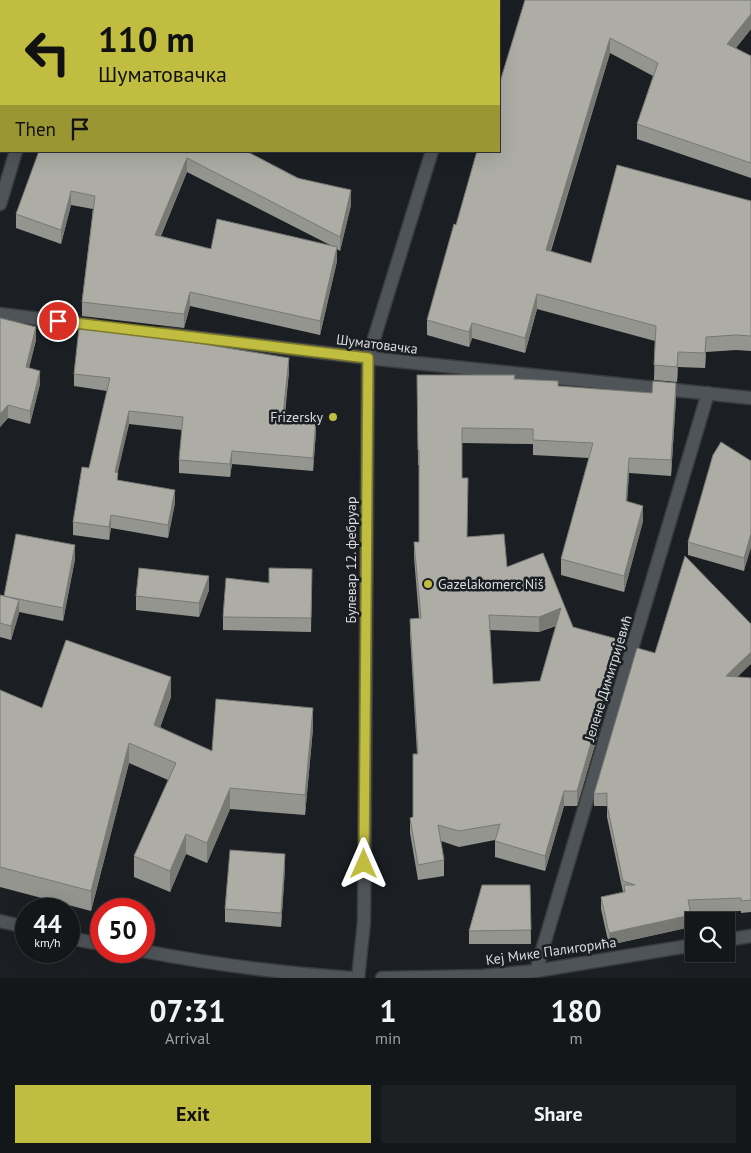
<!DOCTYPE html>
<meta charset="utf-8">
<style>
:root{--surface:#14171a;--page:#1d2023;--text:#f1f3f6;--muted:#9d9fa2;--line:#333639;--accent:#c1bd40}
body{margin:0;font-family:"PT Sans",sans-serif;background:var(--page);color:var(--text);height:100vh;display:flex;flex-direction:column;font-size:19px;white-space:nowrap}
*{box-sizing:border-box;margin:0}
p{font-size:16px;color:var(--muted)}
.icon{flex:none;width:28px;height:28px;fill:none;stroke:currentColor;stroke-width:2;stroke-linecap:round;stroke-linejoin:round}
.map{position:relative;height:978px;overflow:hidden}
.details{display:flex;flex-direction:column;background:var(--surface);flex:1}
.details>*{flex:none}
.hud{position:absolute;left:0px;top:0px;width:500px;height:152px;box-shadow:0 5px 20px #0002,0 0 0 1px var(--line);background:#c1bd40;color:#111;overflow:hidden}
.buttons{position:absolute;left:685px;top:912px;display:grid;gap:10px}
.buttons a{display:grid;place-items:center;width:50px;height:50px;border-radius:0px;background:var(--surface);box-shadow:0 5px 20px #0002,0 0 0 1px var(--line);font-size:25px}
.speed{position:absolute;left:15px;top:898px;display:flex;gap:10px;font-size:25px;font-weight:700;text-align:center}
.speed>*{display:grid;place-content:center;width:65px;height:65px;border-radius:50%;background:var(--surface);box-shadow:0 5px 20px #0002,0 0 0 1px var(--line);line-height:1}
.speed small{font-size:12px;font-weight:400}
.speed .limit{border:8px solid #d22;background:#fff;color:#111}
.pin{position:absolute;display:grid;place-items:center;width:42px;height:42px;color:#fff;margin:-21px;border:2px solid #fff;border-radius:50%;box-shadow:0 1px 5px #0007}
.me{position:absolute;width:55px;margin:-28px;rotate:0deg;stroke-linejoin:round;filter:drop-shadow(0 0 4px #0008)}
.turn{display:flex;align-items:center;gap:18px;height:105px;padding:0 15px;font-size:22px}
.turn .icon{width:65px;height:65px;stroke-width:2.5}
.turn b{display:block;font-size:35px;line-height:42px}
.then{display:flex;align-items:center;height:48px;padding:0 15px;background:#0003;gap:10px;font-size:19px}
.eta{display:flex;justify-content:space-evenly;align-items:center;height:85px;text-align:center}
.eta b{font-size:30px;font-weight:700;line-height:35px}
.primary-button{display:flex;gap:10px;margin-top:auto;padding:10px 15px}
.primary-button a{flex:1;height:58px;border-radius:0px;background:var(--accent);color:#111;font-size:20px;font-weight:700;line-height:58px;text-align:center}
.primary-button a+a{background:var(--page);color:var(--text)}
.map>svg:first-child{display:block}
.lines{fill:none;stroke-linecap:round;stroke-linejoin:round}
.street-casing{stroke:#393c3f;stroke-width:15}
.secondary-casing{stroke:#393c3f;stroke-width:15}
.street{stroke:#4f5459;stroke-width:12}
.secondary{stroke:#4f5459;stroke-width:12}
.wall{fill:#95958f;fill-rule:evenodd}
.shaded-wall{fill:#797974}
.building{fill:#adada6;stroke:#797974;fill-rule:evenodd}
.route-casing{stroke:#7d7b2a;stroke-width:12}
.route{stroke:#c1bd40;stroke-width:9}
.poi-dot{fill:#c1bd40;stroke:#1b1f23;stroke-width:2}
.labels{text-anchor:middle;stroke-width:5;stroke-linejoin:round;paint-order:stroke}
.street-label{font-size:14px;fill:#dadde0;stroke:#1b1f23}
.poi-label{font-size:14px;fill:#dadde0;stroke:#1b1f23;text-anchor:end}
</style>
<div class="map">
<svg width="751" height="978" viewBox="0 0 751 978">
<rect width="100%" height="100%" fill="#1b1f23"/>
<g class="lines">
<!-- street casing -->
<g class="street-casing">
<g id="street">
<path d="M 61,1 L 61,0"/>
<path d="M 0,204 L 16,151"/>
<path d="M 0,314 L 95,326"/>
<path d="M 165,334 L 368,358 L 751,398"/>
<path d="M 0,921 L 26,927"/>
<path d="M 69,938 L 101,944"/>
<path d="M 726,940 L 751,936"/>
<path d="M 143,951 C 211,964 281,973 351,978"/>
<path d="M 536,971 L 708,393"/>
<path d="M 382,978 L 483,976 L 536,971 L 694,945"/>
</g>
</g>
<!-- secondary casing -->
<g class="secondary-casing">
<g id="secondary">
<path d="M 478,1 L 478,0"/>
<path d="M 358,978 L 364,922 L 368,358 L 432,151"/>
</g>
</g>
<!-- street -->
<use href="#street" class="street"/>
<!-- secondary -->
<use href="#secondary" class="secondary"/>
</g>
<!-- wall -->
<g class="wall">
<path d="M 160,0 L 242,0 L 244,1 L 160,1 Z"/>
<path d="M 525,0 L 751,0 L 751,29 L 736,48 L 751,56 L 751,178 L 637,139 L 637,124 L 653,76 L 610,53 L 551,251 L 591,263 L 751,201 L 751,351 L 736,350 L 706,352 L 705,368 L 678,367 L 677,382 L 654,380 L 655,341 L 537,309 L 525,353 L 472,338 L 469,347 L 427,335 L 427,320 L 456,225 L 499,151 Z"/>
<path d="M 39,151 L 246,151 L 351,205 L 340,251 L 337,249 L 337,261 L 320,335 L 190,306 L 184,328 L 82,316 L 82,302 L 93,209 L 71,205 L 61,244 L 16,228 L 16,214 ZM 187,172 L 330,245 L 211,249 L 161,236 Z"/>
<path d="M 0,318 L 36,340 L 29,368 L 40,384 L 30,424 L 8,418 L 0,427 Z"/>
<path d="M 181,341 L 289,371 L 285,415 L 316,431 L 313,471 L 232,464 L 230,477 L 179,473 L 179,460 L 182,430 L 129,424 L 117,473 L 118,480 L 175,503 L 168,538 L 111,528 L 109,540 L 73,535 L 73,522 L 89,468 L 107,391 L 74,386 L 74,374 Z"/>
<path d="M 417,375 L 515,379 L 558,386 L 676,398 L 671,476 L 629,473 L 627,501 L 643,521 L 624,592 L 561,575 L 561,559 L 589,458 L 533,455 L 533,444 L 462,443 L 462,478 L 467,537 L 507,567 L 573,627 L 621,656 L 577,806 L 564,806 L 545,871 L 495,857 L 495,840 L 459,847 L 441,841 L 444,860 L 444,876 L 418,880 L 410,833 L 410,818 L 413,817 L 417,754 L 410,634 L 410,619 L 419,618 L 414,557 L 414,542 L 419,542 L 419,465 L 418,465 ZM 556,626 L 540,681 L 493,684 L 490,630 L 539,632 Z"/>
<path d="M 751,461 L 744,571 L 688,555 L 688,542 Z"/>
<path d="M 75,559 L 63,621 L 19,612 L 11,640 L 0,637 L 0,595 L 4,596 Z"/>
<path d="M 312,569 L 311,632 L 223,630 L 223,617 L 269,583 Z"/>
<path d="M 209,590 L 199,617 L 136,610 L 136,596 Z"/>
<path d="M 655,653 L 738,677 L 751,678 L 751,912 L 741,913 L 741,911 L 691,912 L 691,927 L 609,945 L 601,909 L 601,897 L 623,892 L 607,817 L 607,806 L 594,806 L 594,794 Z"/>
<path d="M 0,690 L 42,708 L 171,697 L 160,727 L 212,751 L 313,728 L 305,815 L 230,809 L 207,863 L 186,854 L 170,892 L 134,877 L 134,856 L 168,780 L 129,763 L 91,911 L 0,887 Z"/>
<path d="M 285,868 L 281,927 L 225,922 L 225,909 Z"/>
<path d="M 530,885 L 531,944 L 469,944 L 469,931 Z"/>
</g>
<!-- shaded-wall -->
<g class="shaded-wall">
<path d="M 751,14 L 751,29 L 727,59 L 727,44 Z"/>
<path d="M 610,38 L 610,53 L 546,265 L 546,250 Z"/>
<path d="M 1,128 L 1,142 L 0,145 L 0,131 Z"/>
<path d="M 187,158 L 187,172 L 155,249 L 155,235 Z"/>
<path d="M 351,190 L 351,205 L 340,251 L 340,237 Z"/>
<path d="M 71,191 L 71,205 L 61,244 L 61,230 Z"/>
<path d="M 337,247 L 337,261 L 320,335 L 320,321 Z"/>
<path d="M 190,292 L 190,306 L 184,328 L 184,314 Z"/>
<path d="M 537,294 L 537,309 L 525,353 L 525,338 Z"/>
<path d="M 472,323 L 472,338 L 469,347 L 469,332 Z"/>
<path d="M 36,327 L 36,340 L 26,380 L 26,367 Z"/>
<path d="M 706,337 L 706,352 L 705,368 L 705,353 Z"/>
<path d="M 678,352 L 678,367 L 677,382 L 677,367 Z"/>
<path d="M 289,358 L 289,371 L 283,428 L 283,415 Z"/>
<path d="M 40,371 L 40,384 L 30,424 L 30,411 Z"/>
<path d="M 676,383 L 676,398 L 671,476 L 671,460 Z"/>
<path d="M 8,405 L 8,418 L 0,427 L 0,414 Z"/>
<path d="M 129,411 L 129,424 L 115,485 L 115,472 Z"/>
<path d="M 316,418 L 316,431 L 313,471 L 313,458 Z"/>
<path d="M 232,451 L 232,464 L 230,477 L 230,464 Z"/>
<path d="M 629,458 L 629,473 L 626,516 L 626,501 Z"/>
<path d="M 175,490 L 175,503 L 168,538 L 168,525 Z"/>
<path d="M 643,506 L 643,521 L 624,592 L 624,576 Z"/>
<path d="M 111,515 L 111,528 L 109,540 L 109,527 Z"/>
<path d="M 751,534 L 751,548 L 744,571 L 744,558 Z"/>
<path d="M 75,545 L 75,559 L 63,621 L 63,608 Z"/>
<path d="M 209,576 L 209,590 L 199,617 L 199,603 Z"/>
<path d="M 19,600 L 19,614 L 11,640 L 11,626 Z"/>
<path d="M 561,608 L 561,623 L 539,632 L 539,617 Z"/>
<path d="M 621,640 L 621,656 L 577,806 L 577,791 Z"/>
<path d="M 751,652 L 751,664 L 726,688 L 726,676 Z"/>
<path d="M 171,677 L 171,697 L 154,745 L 154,725 Z"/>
<path d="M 313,708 L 313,728 L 305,815 L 305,795 Z"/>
<path d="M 129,743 L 129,763 L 91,911 L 91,891 Z"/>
<path d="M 230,788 L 230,809 L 207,863 L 207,843 Z"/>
<path d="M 564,791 L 564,806 L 545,871 L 545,856 Z"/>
<path d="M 186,834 L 186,854 L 170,892 L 170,871 Z"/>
<path d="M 285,854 L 285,868 L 281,927 L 281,913 Z"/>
<path d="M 691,915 L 691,927 L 609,945 L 609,933 Z"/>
</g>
<!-- building -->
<g class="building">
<path d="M 0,0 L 39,0 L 39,1 L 1,1 L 1,128 L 0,131 Z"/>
<path d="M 172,0 L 242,0 L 244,1 L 173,1 Z"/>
<path d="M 276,0 L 414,0 L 413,1 L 275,1 Z"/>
<path d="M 525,0 L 751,0 L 751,14 L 727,44 L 751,56 L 751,163 L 637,124 L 658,63 L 610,38 L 546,250 L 591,263 L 617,165 L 751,201 L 751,336 L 736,335 L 706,337 L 705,353 L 678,352 L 677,367 L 654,365 L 656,326 L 537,294 L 525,338 L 472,323 L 469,332 L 427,320 L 454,224 L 456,225 L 477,151 L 499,151 L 499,85 Z"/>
<path d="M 39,151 L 246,151 L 297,178 L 351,190 L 340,237 L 187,158 L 155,235 L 211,249 L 217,219 L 337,247 L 320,321 L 190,292 L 184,314 L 82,302 L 95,196 L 71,191 L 61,230 L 16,214 Z"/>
<path d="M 0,318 L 36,327 L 26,367 L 40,371 L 30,411 L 8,405 L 0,414 Z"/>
<path d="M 80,319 L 181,331 L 178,340 L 289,358 L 283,415 L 316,418 L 313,458 L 232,451 L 230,464 L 179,460 L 183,417 L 129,411 L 115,472 L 118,473 L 117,480 L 175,490 L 168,525 L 111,515 L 109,527 L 73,522 L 82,467 L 89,468 L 110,378 L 74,374 Z"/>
<path d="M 417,375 L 515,375 L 514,379 L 558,381 L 558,386 L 652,393 L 653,381 L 676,383 L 671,460 L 629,458 L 626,501 L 643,506 L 624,576 L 561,559 L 593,443 L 533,440 L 533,429 L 462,428 L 462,478 L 468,478 L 467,537 L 504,534 L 507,567 L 543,553 L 573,627 L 621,640 L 577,791 L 564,791 L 545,856 L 495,841 L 500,824 L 459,831 L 438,825 L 444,860 L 418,865 L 410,818 L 413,817 L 413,754 L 418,754 L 410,619 L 421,618 L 414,542 L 419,542 L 419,450 L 418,450 ZM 561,608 L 540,681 L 493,684 L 489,615 L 539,617 Z"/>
<path d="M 721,442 L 751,461 L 751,534 L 744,558 L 688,542 L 713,455 Z"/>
<path d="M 16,534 L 75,545 L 63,608 L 4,596 Z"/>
<path d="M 685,556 L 751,624 L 751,652 L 726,676 L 751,678 L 751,900 L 741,901 L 741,898 L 688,900 L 691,915 L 609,933 L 601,897 L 625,892 L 624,885 L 635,885 L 623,881 L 607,805 L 607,793 L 594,794 L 637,648 L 655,653 Z"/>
<path d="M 139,568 L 209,576 L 199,603 L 136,596 Z"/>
<path d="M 269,568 L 312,569 L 311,618 L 223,617 L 226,578 L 269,583 Z"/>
<path d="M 0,595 L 19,600 L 11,626 L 0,623 Z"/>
<path d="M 66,640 L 171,677 L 154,725 L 212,751 L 216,699 L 313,708 L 305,795 L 230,788 L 207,843 L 186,834 L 170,871 L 134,856 L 176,763 L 129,743 L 91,891 L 0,867 L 0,690 L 42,708 Z"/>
<path d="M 230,850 L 285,854 L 281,913 L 225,909 Z"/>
<path d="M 482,885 L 530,885 L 531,930 L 469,931 Z"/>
</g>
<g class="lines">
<!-- route casing -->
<g class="route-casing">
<path id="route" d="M 58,321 L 368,358 L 364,864"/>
</g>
<!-- route -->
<use href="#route" class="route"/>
</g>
<!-- markers -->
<g class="poi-dot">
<circle cx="333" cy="417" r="5"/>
<circle cx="428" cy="584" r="5"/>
</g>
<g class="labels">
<!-- street labels -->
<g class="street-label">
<text transform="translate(377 344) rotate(7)" y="5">Шуматовачка</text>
<text transform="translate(351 560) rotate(-90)" y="5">Булевар 12. фебруар</text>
<text transform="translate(608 678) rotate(-73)" y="5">Јелене Димитријевић</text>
<text transform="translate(551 951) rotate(-8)" y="5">Кеј Мике Палигорића</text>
</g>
<!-- poi labels -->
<g class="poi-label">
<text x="323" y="422">Frizersky</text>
<text x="438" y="589" text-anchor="start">Gazelakomerc Niš</text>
</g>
</g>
</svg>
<div class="buttons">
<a><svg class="icon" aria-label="search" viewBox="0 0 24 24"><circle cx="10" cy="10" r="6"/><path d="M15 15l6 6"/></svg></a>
</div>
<div class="speed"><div>44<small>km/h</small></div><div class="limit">50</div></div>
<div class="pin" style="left:58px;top:321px;background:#d93025"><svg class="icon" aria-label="arrive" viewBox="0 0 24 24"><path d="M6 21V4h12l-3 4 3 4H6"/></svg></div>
<svg class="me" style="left:364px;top:864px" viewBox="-20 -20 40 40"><path d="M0-17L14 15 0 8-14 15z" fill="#c1bd40" stroke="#fff" stroke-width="4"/></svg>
<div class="hud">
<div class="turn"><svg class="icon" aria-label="left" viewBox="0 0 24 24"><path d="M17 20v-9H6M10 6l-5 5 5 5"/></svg><div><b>110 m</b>Шуматовачка</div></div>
<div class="then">Then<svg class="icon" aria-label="arrive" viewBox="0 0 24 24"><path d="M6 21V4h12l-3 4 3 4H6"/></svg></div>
</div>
</div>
<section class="details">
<div class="eta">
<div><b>07:31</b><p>Arrival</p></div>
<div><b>1</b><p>min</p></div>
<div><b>180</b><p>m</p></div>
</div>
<div class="primary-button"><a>Exit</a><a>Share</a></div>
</section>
